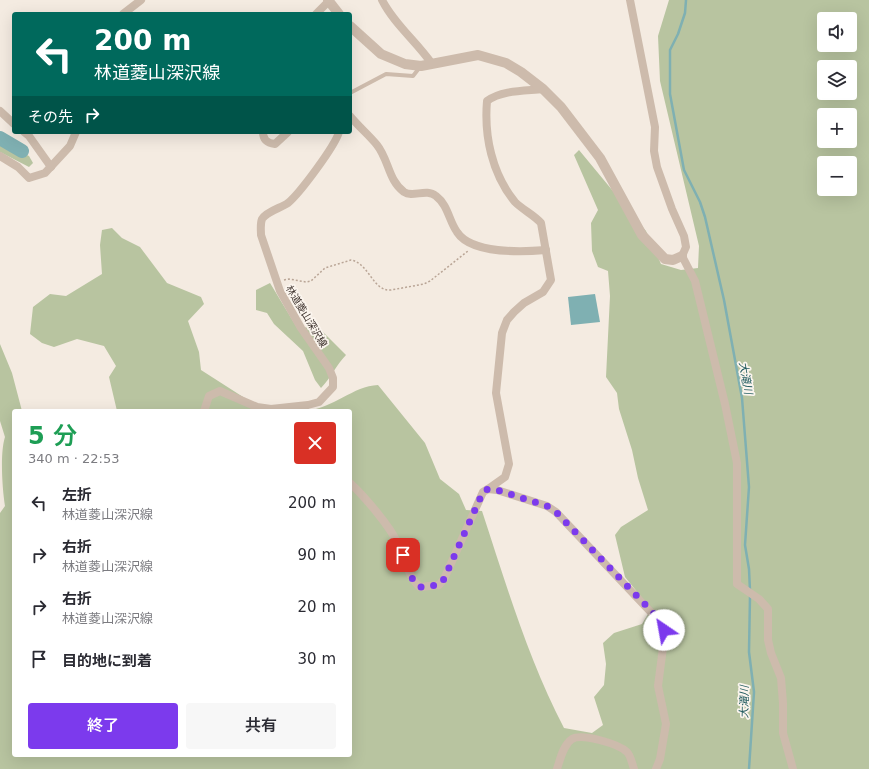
<!DOCTYPE html>
<html lang="ja">
<meta charset="utf-8">
<style>
:root{--surface:#fff;--page:#f7f7f7;--text:#2b2b33;--muted:#7c7c81;--accent:#7c3aed}
body{margin:0;font-family:"DejaVu Sans","Noto Sans JP",sans-serif;background:var(--page);color:var(--text);height:100vh;display:flex;flex-direction:column;font-size:15px;white-space:nowrap}
*{box-sizing:border-box;margin:0}
p{font-size:13px;color:var(--muted)}
.icon{flex:none;width:22px;height:22px;fill:none;stroke:currentColor;stroke-width:2;stroke-linecap:round;stroke-linejoin:round}
.map{position:relative;flex:1;overflow:hidden}
.details{position:absolute;left:12px;top:409px;width:340px;height:348px;display:flex;flex-direction:column;background:var(--surface);border-radius:4px;box-shadow:0 4px 16px #0002}
.details>*{flex:none}
.guide{position:absolute;left:12px;top:12px;width:340px;height:122px;border-radius:4px;box-shadow:0 4px 16px #0002;background:#00695c;color:#fff;overflow:hidden}
.fabs{position:absolute;left:817px;top:12px;display:grid;gap:8px}
.fabs a{display:grid;place-items:center;width:40px;height:40px;border-radius:4px;background:var(--surface);box-shadow:0 4px 16px #0002;font-size:20px}
.pin{position:absolute;display:grid;place-items:center;width:34px;height:34px;color:#fff;margin:-17px;border-radius:8px;box-shadow:0 2px 6px #0006}
.me{position:absolute;width:44px;margin:-22px;rotate:327deg;stroke-linejoin:round;filter:drop-shadow(0 0 3px #0008)}
.turn{display:flex;align-items:center;gap:14px;height:84px;padding:0 16px;font-size:18px}
.turn .icon{width:52px;height:52px;stroke-width:2.5}
.turn b{display:block;font-size:28px;line-height:34px}
.then{display:flex;align-items:center;height:38px;padding:0 16px;background:#0003;gap:8px;font-size:15px}
.round{display:grid;place-items:center;flex:none;width:42px;height:42px;border-radius:4px;background:var(--page)}
.head{display:flex;align-items:center;justify-content:space-between;height:68px;padding:0 16px}
h1{font-size:24px;font-weight:600;line-height:30px;color:#1e9e55}
.primary-button{display:flex;gap:8px;margin-top:auto;padding:8px 16px}
.primary-button a{flex:1;height:46px;border-radius:4px;background:var(--accent);color:#fff;font-size:16px;font-weight:600;line-height:46px;text-align:center}
.primary-button a+a{background:var(--page);color:var(--text)}
ul{padding:0;list-style:none}
li{display:flex;align-items:center;gap:12px;height:52px;padding:0 16px}
li div{flex:1}
li b{display:block;font-size:15px}
li em{font-style:normal}
.map>svg:first-child{display:block}
.green{fill:#b8c4a0;fill-rule:evenodd}
.water{fill:#7fb0b2}
.lines{fill:none;stroke-linecap:round;stroke-linejoin:round}
.stream{stroke:#7fb0b2;stroke-width:2.5}
.river{stroke:#7fb0b2;stroke-width:14}
.path{stroke:#b9a596;stroke-width:1.5;stroke-dasharray:2 2;stroke-linecap:butt}
.service{stroke:#cdbbac;stroke-width:4}
.minor{stroke:#cdbbac;stroke-width:8}
.tertiary{stroke:#cdbbac;stroke-width:10}
.route{stroke:#7c3aed;stroke-width:7;stroke-dasharray:0 12.6}
.labels{text-anchor:middle;stroke-width:3.5;stroke-linejoin:round;paint-order:stroke}
.street-label{font-size:10px;fill:#3b302b;stroke:#fbf5ee}
.water-label{font-size:11px;font-style:italic;fill:#1f5a5e;stroke:#fbf5ee}
</style>
<div class="map">
<svg width="869" height="769" viewBox="0 0 869 769">
<rect width="100%" height="100%" fill="#f4ebe1"/>
<!-- green -->
<g class="green">
<path d="M 669,0 L 869,0 L 869,769 L 0,769 L 0,513 L 5,506 C 2,487 0,452 5,437 L 0,421 L 0,344 L 12,373 L 22,411 L 14,411 L 14,755 L 350,755 L 350,411 L 306,411 C 334,408 353,386 378,385 L 425,443 L 440,479 L 459,494 L 466,510 L 482,511 C 506,584 528,659 564,728 L 592,733 L 603,725 L 594,697 L 604,685 L 606,664 L 603,643 L 614,633 L 642,624 L 651,609 L 625,577 L 615,535 L 621,527 L 648,510 L 638,478 L 632,450 L 619,409 L 617,393 L 606,377 L 610,296 L 608,271 L 598,267 L 592,251 L 591,223 L 598,210 L 574,155 L 579,150 L 646,231 L 661,264 L 681,270 L 698,268 L 699,246 L 660,81 L 658,36 ZM 824,19 L 850,19 L 850,45 L 824,45 ZM 824,67 L 850,67 L 850,93 L 824,93 ZM 824,115 L 850,115 L 850,141 L 824,141 ZM 824,163 L 850,163 L 850,189 L 824,189 Z"/>
<path d="M 0,141 L 29,156 L 33,163 L 29,167 L 0,152 Z"/>
<path d="M 112,228 L 122,238 L 140,247 L 167,283 L 201,297 L 204,304 L 188,321 L 199,352 L 201,370 L 265,411 L 117,411 L 109,377 L 116,366 L 104,346 L 77,339 L 54,347 L 42,343 L 30,334 L 33,307 L 50,294 L 66,296 L 102,274 L 100,245 L 102,230 Z"/>
<path d="M 270,283 L 296,326 L 309,328 L 316,325 L 346,355 C 336,365 331,378 321,388 L 315,380 L 303,351 L 274,324 L 267,313 L 256,310 L 256,290 Z"/>
</g>
<!-- water -->
<path class="water" d="M 595,294 L 600,322 L 571,325 L 568,297 Z"/>
<g class="lines">
<!-- stream -->
<g class="stream">
<path d="M 686,0 L 685,13 L 678,34 L 670,50 L 670,94 L 684,170 L 700,202 L 705,217 L 724,300 L 742,398 L 749,487 L 745,545 L 749,569 L 750,591"/>
<path d="M 749,769 L 754,692 L 749,652 L 750,596"/>
</g>
<!-- river -->
<path class="river" d="M 0,138 L 22,151"/>
<!-- path -->
<path class="path" d="M 284,280 L 289,279 L 306,282 L 311,281 L 325,268 L 351,260 C 369,263 373,292 391,290 L 424,284 L 430,281 L 468,251"/>
<!-- service -->
<path class="service" d="M 350,93 L 386,74 L 413,76 L 420,67"/>
<!-- minor -->
<g class="minor">
<path d="M 382,0 C 394,24 417,42 432,64"/>
<path d="M 630,0 L 655,127 L 654,151 L 657,167 L 672,209 L 684,236 L 686,247 L 682,256 L 695,281 L 725,404 L 737,463 L 737,584 L 759,599 L 768,609 L 768,640 L 771,653 L 781,678 L 783,703 L 783,733 L 793,769"/>
<path d="M 123,14 L 141,0"/>
<path d="M 316,14 L 329,1"/>
<path d="M 0,111 L 14,124"/>
<path d="M 350,116 C 358,126 369,135 377,145 C 389,160 388,180 404,192 C 413,198 426,188 436,196 C 448,205 449,221 457,232 C 471,254 522,252 546,250"/>
<path d="M 24,132 L 29,136 L 51,167"/>
<path d="M 263,132 C 263,140 267,143 275,144 L 288,132"/>
<path d="M 0,156 L 18,167 L 29,178 L 45,173 L 70,146 L 76,132"/>
<path d="M 204,411 L 209,396 L 220,391 L 257,407 L 271,409 L 308,405 L 319,402 L 333,387 L 333,378 L 329,368 L 301,328 L 280,291 L 261,235 C 261,230 260,224 262,219 C 267,211 281,208 288,203 C 300,193 335,146 339,132"/>
<path d="M 350,483 C 364,496 390,526 398,544 C 406,558 407,577 420,587 L 439,585 L 444,579 L 483,492 L 488,489 L 497,490 L 547,506 L 556,512 L 663,625 L 664,640 L 658,686 L 666,724 L 660,759 L 656,769"/>
<path d="M 488,489 L 505,477 L 509,464 L 496,393 L 502,333 L 507,320 L 514,312 L 524,303 L 543,292 L 551,280 L 541,223 C 534,215 523,210 515,202 C 492,174 484,136 487,101 C 502,90 525,91 543,89"/>
<path d="M 557,769 C 560,760 563,745 572,739 C 582,733 619,744 627,752 C 631,756 632,764 634,769"/>
</g>
<!-- tertiary -->
<g class="tertiary">
<path d="M 328,0 L 339,14"/>
<path d="M 350,26 L 381,54 L 405,64 L 421,66 L 478,55 L 506,63 L 521,72 L 543,89 L 561,107 L 600,158 L 642,235 L 665,259 L 673,260 L 682,256"/>
</g>
</g>
<g class="lines">
<!-- route -->
<path class="route" d="M 403,555 L 412,578 L 420,587 L 439,585 L 444,579 L 483,492 L 488,489 L 497,490 L 547,506 L 556,512 L 661,621 L 664,630"/>
</g>
<g class="labels">
<!-- street labels -->
<g class="street-label">
<text transform="translate(307 316) rotate(59)" y="4">林道菱山深沢線</text>
</g>
<!-- water labels -->
<g class="water-label">
<text transform="translate(746 378) rotate(80)" y="4">大滝川</text>
<text transform="translate(744 702) rotate(-89)" y="4">大滝川</text>
</g>
</g>
</svg>
<div class="fabs">
<a><svg class="icon" aria-label="sound" viewBox="0 0 24 24"><path d="M4 9h4l5-4v14l-5-4H4zM17 9q2 3 0 6"/></svg></a>
<a><svg class="icon" aria-label="layers" viewBox="0 0 24 24"><path d="M12 4l9 5-9 5-9-5zM3 14l9 5 9-5"/></svg></a>
<a>+</a>
<a>−</a>
</div>
<div class="pin" style="left:403px;top:555px;background:#d93025"><svg class="icon" aria-label="arrive" viewBox="0 0 24 24"><path d="M6 21V4h12l-3 4 3 4H6"/></svg></div>
<svg class="me" style="left:664px;top:630px" viewBox="-20 -20 40 40"><circle r="19" fill="#fff"/><path d="M0-13L10 11 0 6-10 11z" fill="#7c3aed"/></svg>
<div class="guide">
<div class="turn"><svg class="icon" aria-label="left" viewBox="0 0 24 24"><path d="M17 20v-9H6M10 6l-5 5 5 5"/></svg><div><b>200 m</b>林道菱山深沢線</div></div>
<div class="then">その先<svg class="icon" aria-label="right" viewBox="0 0 24 24"><path d="M7 20v-9h11M14 6l5 5-5 5"/></svg></div>
</div>
<section class="details">
<div class="head"><div><h1>5 分</h1><p>340 m · 22:53</p></div><a class="round" style="background:#d93025;color:#fff"><svg class="icon" aria-label="close" viewBox="0 0 24 24"><path d="M6 6l12 12M18 6L6 18"/></svg></a></div>
<ul>
<li><svg class="icon" aria-label="left" viewBox="0 0 24 24"><path d="M17 20v-9H6M10 6l-5 5 5 5"/></svg><div><b>左折</b><p>林道菱山深沢線</p></div><em>200 m</em></li>
<li><svg class="icon" aria-label="right" viewBox="0 0 24 24"><path d="M7 20v-9h11M14 6l5 5-5 5"/></svg><div><b>右折</b><p>林道菱山深沢線</p></div><em>90 m</em></li>
<li><svg class="icon" aria-label="right" viewBox="0 0 24 24"><path d="M7 20v-9h11M14 6l5 5-5 5"/></svg><div><b>右折</b><p>林道菱山深沢線</p></div><em>20 m</em></li>
<li><svg class="icon" aria-label="arrive" viewBox="0 0 24 24"><path d="M6 21V4h12l-3 4 3 4H6"/></svg><div><b>目的地に到着</b></div><em>30 m</em></li>
</ul>
<div class="primary-button"><a>終了</a><a>共有</a></div>
</section>
</div>
